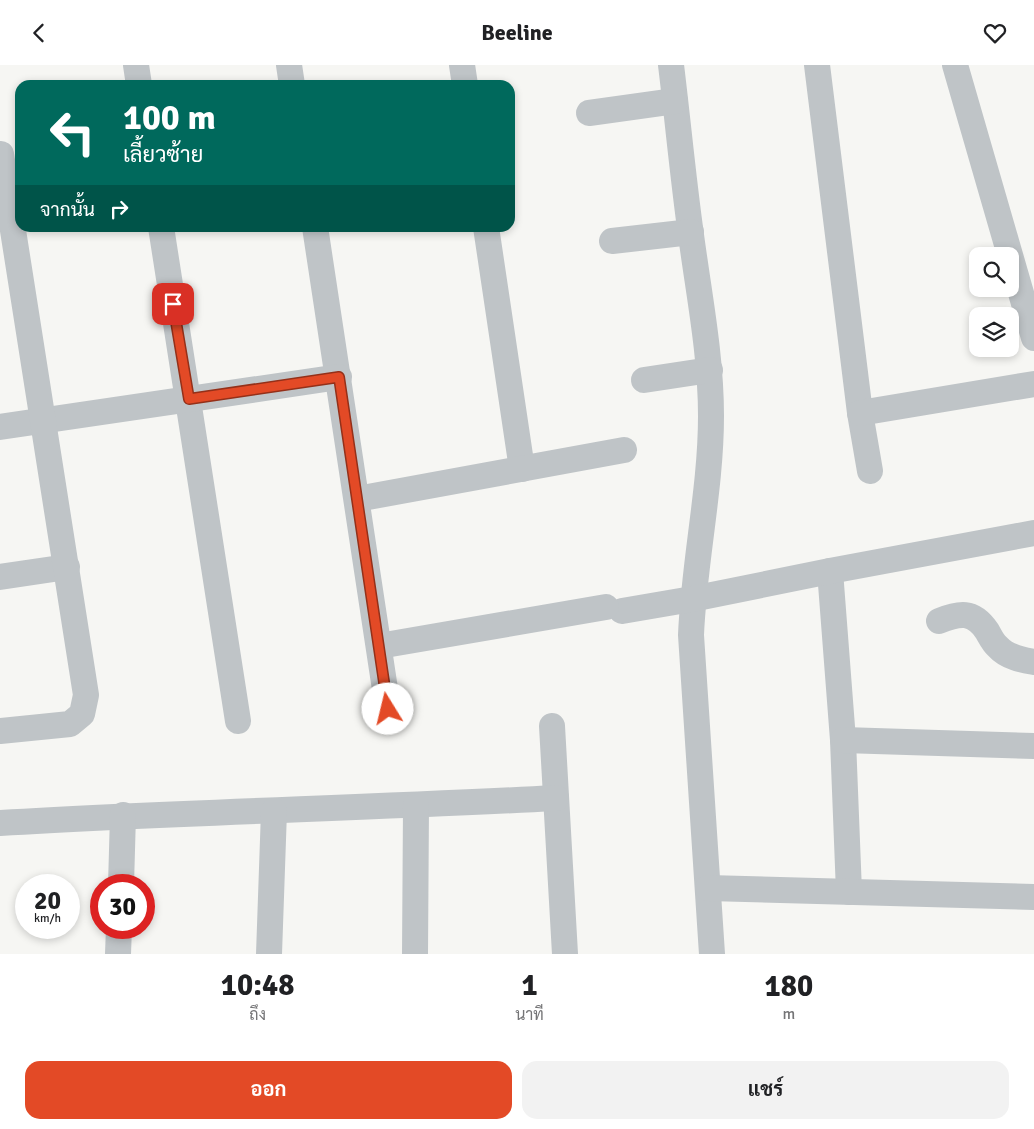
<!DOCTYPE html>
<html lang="th">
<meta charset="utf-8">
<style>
:root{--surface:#fff;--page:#f2f2f2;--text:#202124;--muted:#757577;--accent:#e34a26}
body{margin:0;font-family:Signika,Sarabun,sans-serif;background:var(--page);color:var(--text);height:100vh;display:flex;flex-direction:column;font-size:19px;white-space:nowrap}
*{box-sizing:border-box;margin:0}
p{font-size:16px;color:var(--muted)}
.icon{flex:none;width:28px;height:28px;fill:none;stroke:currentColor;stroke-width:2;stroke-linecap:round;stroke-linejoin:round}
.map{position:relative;height:889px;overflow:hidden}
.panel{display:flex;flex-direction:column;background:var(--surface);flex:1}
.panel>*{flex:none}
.hud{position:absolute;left:15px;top:15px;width:500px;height:152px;border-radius:15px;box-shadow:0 2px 8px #0003;background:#00695c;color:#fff;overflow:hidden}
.controls{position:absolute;left:969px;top:182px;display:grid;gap:10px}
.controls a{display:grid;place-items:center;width:50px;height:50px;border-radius:10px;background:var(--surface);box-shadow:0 2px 8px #0003;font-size:25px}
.speed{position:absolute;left:15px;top:809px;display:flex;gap:10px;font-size:25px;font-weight:700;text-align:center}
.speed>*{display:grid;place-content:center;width:65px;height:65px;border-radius:50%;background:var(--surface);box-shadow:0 2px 8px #0003;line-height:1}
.speed small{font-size:12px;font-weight:400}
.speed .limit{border:8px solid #d22;background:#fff;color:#111}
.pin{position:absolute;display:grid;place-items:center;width:42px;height:42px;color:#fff;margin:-21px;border-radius:10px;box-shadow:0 2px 8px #0006}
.me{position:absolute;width:55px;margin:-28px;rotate:351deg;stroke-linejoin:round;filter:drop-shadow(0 0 4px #0008)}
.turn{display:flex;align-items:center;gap:18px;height:105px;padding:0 25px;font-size:22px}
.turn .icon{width:65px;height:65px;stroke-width:2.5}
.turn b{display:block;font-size:35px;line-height:42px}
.then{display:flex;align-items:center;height:48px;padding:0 25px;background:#0003;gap:10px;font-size:19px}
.eta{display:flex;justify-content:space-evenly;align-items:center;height:85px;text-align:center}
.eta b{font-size:30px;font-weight:700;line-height:35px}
.cta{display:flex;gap:10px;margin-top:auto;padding:10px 25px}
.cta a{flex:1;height:58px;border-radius:15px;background:var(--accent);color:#fff;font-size:20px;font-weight:700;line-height:58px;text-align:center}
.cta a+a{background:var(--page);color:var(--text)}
header{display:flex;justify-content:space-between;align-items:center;height:65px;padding:0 25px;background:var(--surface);font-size:22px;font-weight:700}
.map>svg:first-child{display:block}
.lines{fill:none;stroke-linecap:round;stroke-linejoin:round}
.street{stroke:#bfc4c7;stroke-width:26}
.route-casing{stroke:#943019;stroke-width:12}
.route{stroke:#e34a26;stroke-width:9}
</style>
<header><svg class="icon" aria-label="back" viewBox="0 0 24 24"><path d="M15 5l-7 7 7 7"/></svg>Beeline<svg class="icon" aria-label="heart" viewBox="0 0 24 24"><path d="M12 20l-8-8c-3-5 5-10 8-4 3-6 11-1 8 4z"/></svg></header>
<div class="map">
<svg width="1034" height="889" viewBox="0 0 1034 889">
<rect width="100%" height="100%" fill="#f6f6f3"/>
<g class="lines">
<!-- street -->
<g class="street">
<path d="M 136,0 L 139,20"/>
<path d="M 289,0 L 292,20"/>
<path d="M 462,0 L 465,20"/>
<path d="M 671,0 C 678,57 683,113 691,170 C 699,230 711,290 711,351 C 711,424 694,496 691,570 L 712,889"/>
<path d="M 817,0 L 860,348 L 870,406"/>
<path d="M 955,0 L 1034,273"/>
<path d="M 589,48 L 675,36"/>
<path d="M 161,162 L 238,656"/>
<path d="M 315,162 L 388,644"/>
<path d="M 486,162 L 522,404"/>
<path d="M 612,176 L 691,167"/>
<path d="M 644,315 L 710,305"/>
<path d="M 860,348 L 1034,319"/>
<path d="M 0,362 L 339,312"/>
<path d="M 357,434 L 624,385"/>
<path d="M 830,506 L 843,675 L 849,827"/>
<path d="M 0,512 L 67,502"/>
<path d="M 622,546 L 692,534 L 830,506 L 1034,468"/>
<path d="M 939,556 C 959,548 973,545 987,566 C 990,571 993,578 998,582 C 1007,592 1022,595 1034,597"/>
<path d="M 379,581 L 606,542"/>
<path d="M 552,661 L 565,889"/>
<path d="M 0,666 L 70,659 L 82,649 L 86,630 L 1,89"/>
<path d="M 843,675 L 1034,681"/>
<path d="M 0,758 C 185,747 370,743 556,733"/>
<path d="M 121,820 L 123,750"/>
<path d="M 708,823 L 1034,832"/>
<path d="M 118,889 L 119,862"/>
<path d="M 269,889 L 274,746"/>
<path d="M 415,889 L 416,741"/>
</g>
</g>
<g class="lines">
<!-- route casing -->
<g class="route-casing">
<path id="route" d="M 173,239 L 189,334 L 339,312 L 388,644"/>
</g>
<!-- route -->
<use href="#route" class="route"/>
</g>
</svg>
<div class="controls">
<a><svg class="icon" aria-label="search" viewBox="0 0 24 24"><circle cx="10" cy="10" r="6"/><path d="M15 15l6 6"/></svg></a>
<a><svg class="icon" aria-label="layers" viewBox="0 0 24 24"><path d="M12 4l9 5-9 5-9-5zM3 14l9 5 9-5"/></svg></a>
</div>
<div class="speed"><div>20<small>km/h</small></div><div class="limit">30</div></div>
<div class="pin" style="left:173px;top:239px;background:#d93025"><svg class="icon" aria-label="arrive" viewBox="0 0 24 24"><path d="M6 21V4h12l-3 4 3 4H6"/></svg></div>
<svg class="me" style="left:388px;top:644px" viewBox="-20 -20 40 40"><circle r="19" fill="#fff"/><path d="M0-13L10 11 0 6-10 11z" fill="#e34a26"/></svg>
<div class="hud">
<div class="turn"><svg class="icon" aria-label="left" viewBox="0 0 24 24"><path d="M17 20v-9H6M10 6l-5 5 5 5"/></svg><div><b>100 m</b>เลี้ยวซ้าย</div></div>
<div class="then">จากนั้น<svg class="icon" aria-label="right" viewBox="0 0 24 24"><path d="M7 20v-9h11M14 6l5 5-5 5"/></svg></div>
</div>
</div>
<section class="panel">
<div class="eta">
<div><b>10:48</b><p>ถึง</p></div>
<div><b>1</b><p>นาที</p></div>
<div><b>180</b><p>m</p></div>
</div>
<div class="cta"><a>ออก</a><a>แชร์</a></div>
</section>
